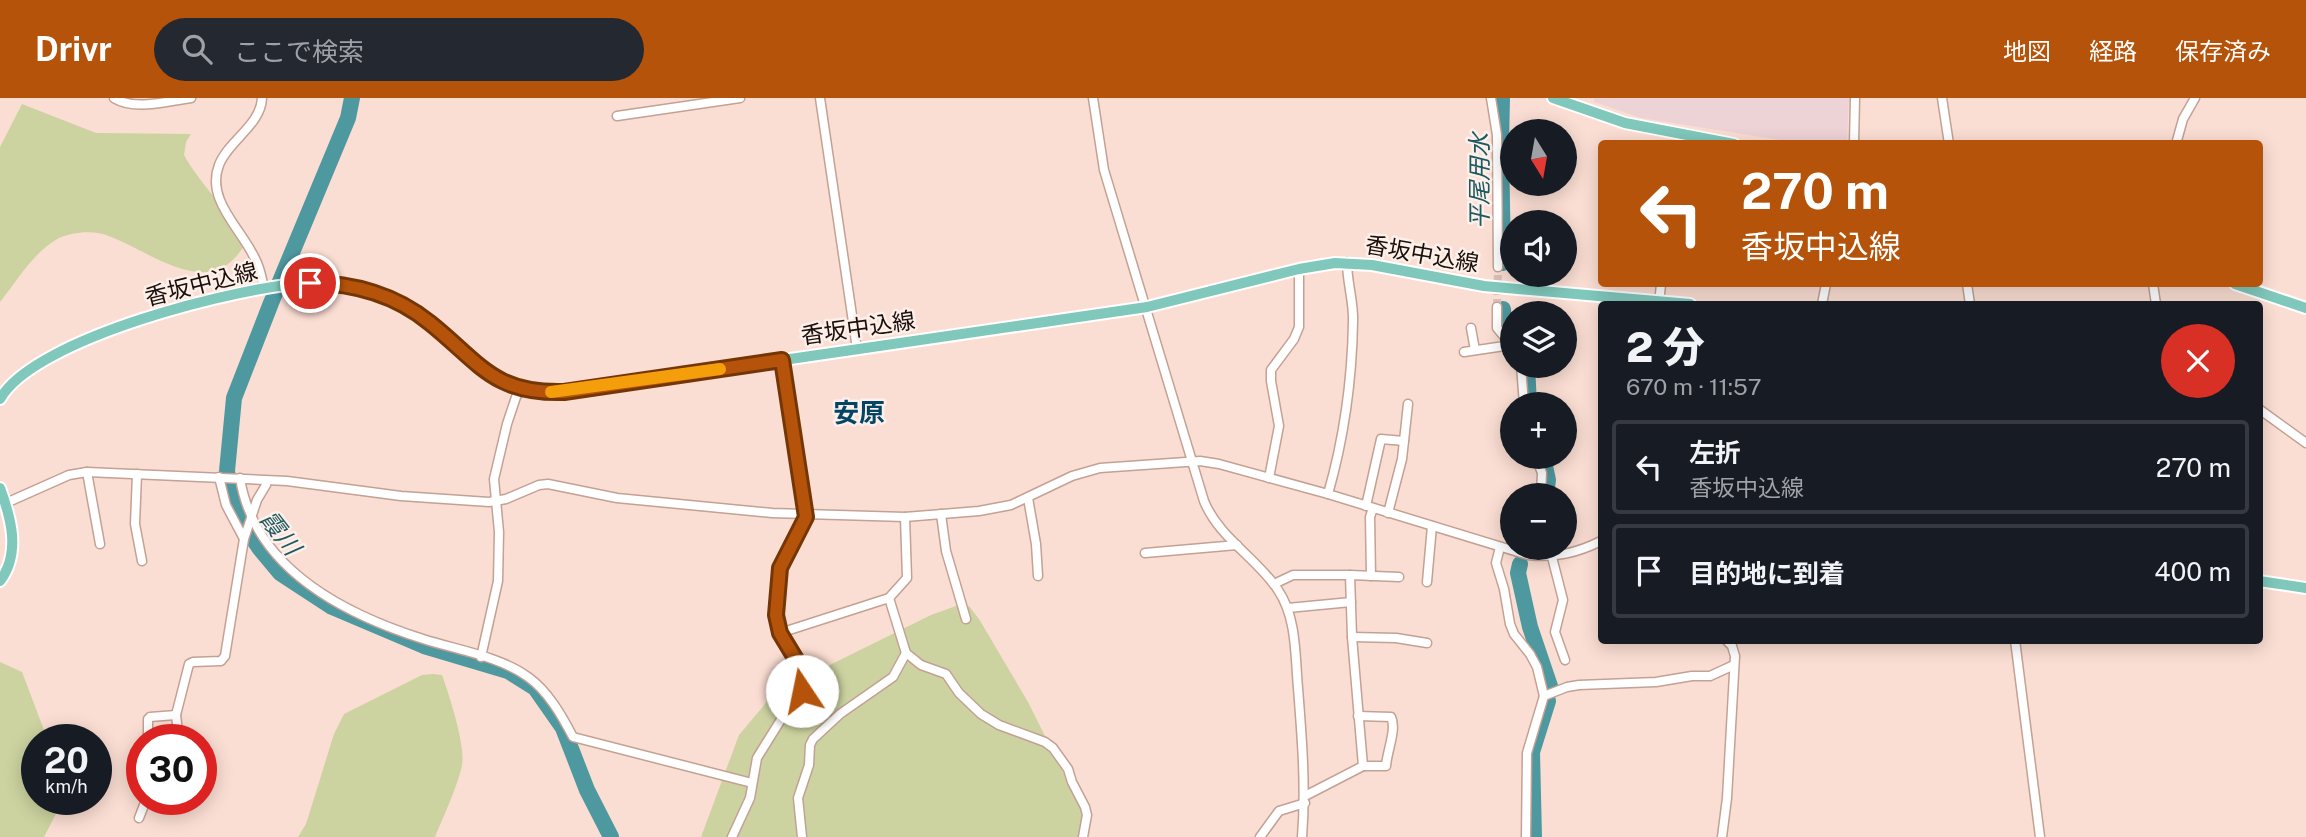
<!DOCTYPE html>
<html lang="ja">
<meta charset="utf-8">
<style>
:root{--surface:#171b24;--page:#242831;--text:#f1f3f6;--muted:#9ea1a6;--line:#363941;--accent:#b45309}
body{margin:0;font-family:"Public Sans","Noto Sans JP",sans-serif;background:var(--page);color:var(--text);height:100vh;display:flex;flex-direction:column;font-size:26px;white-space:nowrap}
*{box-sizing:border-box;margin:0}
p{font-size:23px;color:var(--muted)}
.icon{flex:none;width:38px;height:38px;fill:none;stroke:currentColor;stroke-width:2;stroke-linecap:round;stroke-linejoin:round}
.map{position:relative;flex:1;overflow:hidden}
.panel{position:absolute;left:1598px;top:203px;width:665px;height:343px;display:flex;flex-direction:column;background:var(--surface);border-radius:7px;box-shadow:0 4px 18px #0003}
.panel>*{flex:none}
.top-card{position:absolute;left:1598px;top:42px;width:665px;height:147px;border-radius:7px;box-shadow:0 4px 18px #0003;background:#b45309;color:#fff;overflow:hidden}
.needle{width:46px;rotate:169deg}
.fabs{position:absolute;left:1500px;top:21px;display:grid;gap:14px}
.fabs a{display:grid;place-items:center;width:77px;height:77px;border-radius:50%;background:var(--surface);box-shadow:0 4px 18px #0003;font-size:35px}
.speed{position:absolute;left:21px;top:626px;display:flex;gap:14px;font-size:35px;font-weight:700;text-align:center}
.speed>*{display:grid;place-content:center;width:91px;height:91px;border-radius:50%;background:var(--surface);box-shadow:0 4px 18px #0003;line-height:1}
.speed small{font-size:18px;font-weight:400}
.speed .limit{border:10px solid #d22;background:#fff;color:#111}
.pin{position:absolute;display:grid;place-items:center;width:60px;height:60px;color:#fff;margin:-30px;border:4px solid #fff;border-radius:50%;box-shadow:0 2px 7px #0007}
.me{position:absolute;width:77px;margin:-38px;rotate:349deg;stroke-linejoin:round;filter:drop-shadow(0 0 5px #0008)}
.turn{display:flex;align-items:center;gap:24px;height:147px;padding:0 28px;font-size:32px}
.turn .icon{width:91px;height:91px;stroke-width:2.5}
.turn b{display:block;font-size:49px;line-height:60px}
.round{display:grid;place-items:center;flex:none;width:74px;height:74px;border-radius:37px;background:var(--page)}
.summary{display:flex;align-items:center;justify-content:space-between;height:119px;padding:0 28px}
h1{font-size:42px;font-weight:800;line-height:52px}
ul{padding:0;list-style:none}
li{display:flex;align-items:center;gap:21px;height:94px;margin:0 14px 10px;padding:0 14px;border:4px solid var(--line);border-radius:7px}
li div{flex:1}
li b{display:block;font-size:26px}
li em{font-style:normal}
header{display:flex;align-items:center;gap:42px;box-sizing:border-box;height:98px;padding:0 35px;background:var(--accent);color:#fff}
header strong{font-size:33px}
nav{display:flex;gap:38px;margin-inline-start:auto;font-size:24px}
.search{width:490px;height:63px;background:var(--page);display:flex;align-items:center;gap:18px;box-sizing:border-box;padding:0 24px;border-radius:38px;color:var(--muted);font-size:26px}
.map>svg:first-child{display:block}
.education{fill:#eed3d6}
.green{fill:#ccd3a0}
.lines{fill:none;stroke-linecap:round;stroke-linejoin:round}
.river{stroke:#4e989f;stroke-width:16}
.minor-tunnel{stroke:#d9bfb5;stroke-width:8;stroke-dasharray:8 4;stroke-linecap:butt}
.minor-casing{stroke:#c3a194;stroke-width:11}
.major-casing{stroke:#fff;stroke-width:14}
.minor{stroke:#fff;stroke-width:8}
.major{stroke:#80c8bc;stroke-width:10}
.route-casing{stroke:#753606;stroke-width:18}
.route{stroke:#b45309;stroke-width:12}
.slow{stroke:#f59e0b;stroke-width:12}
.labels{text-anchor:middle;stroke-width:5;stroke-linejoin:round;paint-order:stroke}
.street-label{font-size:23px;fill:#1a0f0a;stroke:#fdefe9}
.water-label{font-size:24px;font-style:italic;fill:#1c5a60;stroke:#fdefe9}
.quarter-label{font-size:26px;font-weight:bold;fill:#034565;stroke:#fdefe9}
</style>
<header>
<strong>Drivr</strong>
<div class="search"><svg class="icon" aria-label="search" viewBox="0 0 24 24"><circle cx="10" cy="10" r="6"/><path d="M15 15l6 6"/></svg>ここで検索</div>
<nav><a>地図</a><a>経路</a><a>保存済み</a></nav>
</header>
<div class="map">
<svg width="2306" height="739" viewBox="0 0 2306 739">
<rect width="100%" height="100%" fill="#fbded3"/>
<!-- education -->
<path class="education" d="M 1594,0 L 1849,0 L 1847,44 L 1799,45 L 1641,20 L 1594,4 Z"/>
<!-- green -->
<g class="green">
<path d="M 22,6 L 96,35 L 191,36 L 186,44 L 184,57 C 202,89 230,113 245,146 C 210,207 150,152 106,137 C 93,132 71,134 59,140 C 34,153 17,183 0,204 L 0,49 Z"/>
<path d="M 956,508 L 969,508 L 979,521 L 1028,604 L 1081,710 L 1088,739 L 701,739 L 739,637 L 775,594 L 931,517 Z"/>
<path d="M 0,564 L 22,574 L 44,632 L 58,642 L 37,642 L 37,702 L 63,702 L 44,739 L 0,739 Z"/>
<path d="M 433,576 L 442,577 C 449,596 466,649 462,667 C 458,687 443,720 435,739 L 298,739 L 306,726 L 334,636 L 344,616 L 422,577 Z"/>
</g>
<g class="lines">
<!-- river -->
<g class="river">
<path d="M 352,0 L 348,20 L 271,205 L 234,300 L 227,373 L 230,393 L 241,423 L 260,451 L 280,475 L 332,509 L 424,548 L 508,573 L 535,590 L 563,630 L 587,692 L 611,739"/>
<path d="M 1502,0 L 1501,46 L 1503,165"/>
<path d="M 1503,211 L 1504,230 L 1512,239"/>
<path d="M 1527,268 L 1529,306"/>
<path d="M 1543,359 L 1548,382 L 1546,397"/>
<path d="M 1520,466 L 1518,475 L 1530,529 L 1550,588"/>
<path d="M 1534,739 L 1532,654 L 1548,603"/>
</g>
<!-- minor-tunnel -->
<path class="minor-tunnel" d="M 1497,209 L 1498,169"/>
<!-- minor casing -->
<g class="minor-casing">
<g id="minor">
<path d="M 114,0 C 135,13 167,3 191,0"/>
<path d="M 262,0 C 261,27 228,43 219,67 C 206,100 238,128 252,155 C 259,166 261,177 264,190"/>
<path d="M 820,0 L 857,251"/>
<path d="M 1093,0 L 1104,72 L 1204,403 C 1219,440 1257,460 1278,492 C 1297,520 1295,558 1298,590 C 1302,641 1306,689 1302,739"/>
<path d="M 1491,0 L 1497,37 L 1498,169"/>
<path d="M 1942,0 L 1949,46"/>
<path d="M 617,18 L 740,0"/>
<path d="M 1854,46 L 1855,0"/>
<path d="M 2176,46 L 2183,21 L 2195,0"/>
<path d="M 1967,186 L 1970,206"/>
<path d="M 2153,186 L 2156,206"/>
<path d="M 1659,206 L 1661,186"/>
<path d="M 1822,206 L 1826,186"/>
<path d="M 1497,209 L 1497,230 L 1512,248"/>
<path d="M 1471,230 L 1475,252"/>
<path d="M 1464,254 L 1511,247"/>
<path d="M 1521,268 L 1524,306"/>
<path d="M 2259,311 L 2306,345"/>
<path d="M 1536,359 L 1542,375 L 1541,397"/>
<path d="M 87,374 L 100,446"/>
<path d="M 137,376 L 135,426 L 142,463"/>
<path d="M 240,380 C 254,470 344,516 423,541 C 457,552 499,558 528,579 C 548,593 562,618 573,639 L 752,685"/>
<path d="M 1269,380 L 1279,328 L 1271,283 L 1271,272 L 1294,241 L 1299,229 L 1299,171"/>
<path d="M 1328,396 C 1344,340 1352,283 1353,224 C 1354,204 1347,185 1347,164"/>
<path d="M 1028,400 L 1036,446 L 1038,478"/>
<path d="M 3,404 L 6,405 L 69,377 L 87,374 L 287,383 L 401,398 L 489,404 L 506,401 L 539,387 L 548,386 L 617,400 L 772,415 L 905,419 L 979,413 L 1011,407 L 1072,378 L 1100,370 L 1200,363 L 1219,366 L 1328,396 L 1528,457 C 1555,460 1577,455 1601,443"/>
<path d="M 1366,408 L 1381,341 L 1404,343 L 1408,306"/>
<path d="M 1388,415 L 1402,361 L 1404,343"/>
<path d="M 941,416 L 946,453 L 966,521"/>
<path d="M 244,441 L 257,402 L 266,387"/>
<path d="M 1500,449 L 1496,465 L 1504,491 L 1510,526 L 1514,536 L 1530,556 L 1537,569 L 1544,598 L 1527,655 L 1526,739"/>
<path d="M 1145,455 L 1237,447"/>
<path d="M 1552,459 L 1563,502 L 1555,534 L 1565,562"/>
<path d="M 1371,478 L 1370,419 L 1373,410"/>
<path d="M 1427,484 L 1432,428"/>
<path d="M 1274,486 L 1293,477 L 1350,477"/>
<path d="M 889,500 L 906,555 L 921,567 L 946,576 L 959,595 L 981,616 L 999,627 L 1045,644 L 1053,650 L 1068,671 L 1072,684 L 1085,709 L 1087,717 L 1083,739"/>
<path d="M 1288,510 L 1351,504"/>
<path d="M 780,535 L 889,500 L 907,480 L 905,419"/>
<path d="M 1352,539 L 1396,540 L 1427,545"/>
<path d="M 2015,542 L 2040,739"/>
<path d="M 481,559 L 498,483 L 499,434 L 494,381 L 507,326 L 516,299 L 521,291"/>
<path d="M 1544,598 L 1567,589 L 1579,587 L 1656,584 L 1692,578 L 1710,578 L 1734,567"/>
<path d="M 1358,618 L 1391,619 C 1397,631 1387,653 1386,668 L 1363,668"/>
<path d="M 148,642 L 148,621 L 150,619 L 176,617"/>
<path d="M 179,642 L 176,617 L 189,566 L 193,564 L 221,563 L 225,558 L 244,441 L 226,407 L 219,379"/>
<path d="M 1305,698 L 1363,668 L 1352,539 L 1350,477 L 1399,479"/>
<path d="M 139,720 L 146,702"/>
<path d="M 732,739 L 750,700 L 757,660 L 790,607 L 798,599 L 806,581 L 780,535 L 776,517 L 781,470 L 806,419 L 782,262"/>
<path d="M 802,739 L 798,700 L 809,667 L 810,647 L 813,641 L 840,616 L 893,579 L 906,555"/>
<path d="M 1260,739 L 1279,713 L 1305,705"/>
<path d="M 1722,739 L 1727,700 L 1735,558 L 1732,548 L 1726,542"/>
</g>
</g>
<!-- major casing -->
<g class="major-casing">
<g id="major">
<path d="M 1553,0 L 1625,25 L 1734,46"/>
<path d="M 2235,186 L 2306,210"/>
<path d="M 0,301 C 34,240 240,188 308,185 C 329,184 351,187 371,193 C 393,200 415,212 432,226 C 462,252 487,284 527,293 C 539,295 552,294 564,294 L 1147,209 L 1299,171 L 1335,165 L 1372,167 L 1484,188 L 1690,206"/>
<path d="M 0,390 C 11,420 21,455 0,483"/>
<path d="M 2259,483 L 2306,490"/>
</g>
</g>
<!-- minor -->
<use href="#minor" class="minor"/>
<!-- major -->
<use href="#major" class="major"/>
</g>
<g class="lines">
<!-- route casing -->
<g class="route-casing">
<path id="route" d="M 310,185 C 353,185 396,197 430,225 C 480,265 493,296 564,294 L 782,262 L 806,419 L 780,470 L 776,517 L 780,535 L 803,573 L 806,581 L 802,593"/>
</g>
<!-- route -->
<use href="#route" class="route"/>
<!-- slow -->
<path class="slow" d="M 551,294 L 720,271"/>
</g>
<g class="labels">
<!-- street labels -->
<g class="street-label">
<text transform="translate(1422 156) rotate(10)" y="8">香坂中込線</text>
<text transform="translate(201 186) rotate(-14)" y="8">香坂中込線</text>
<text transform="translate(858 230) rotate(-8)" y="8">香坂中込線</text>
</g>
<!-- water labels -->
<g class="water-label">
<text transform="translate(1480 83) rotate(-90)" y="8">平尾用水</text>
<text transform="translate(280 435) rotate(52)" y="8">霞川</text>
</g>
<!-- quarter labels -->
<g class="quarter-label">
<text x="859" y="324">安原</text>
</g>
</g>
</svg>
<div class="fabs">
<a><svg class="needle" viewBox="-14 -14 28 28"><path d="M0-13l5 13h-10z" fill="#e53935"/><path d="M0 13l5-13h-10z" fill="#9ea1a6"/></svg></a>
<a><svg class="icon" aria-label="sound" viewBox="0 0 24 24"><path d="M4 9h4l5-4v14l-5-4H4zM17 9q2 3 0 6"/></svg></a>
<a><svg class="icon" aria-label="layers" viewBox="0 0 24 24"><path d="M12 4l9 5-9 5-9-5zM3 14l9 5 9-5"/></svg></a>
<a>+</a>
<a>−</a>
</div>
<div class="speed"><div>20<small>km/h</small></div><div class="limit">30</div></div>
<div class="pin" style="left:310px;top:185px;background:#d93025"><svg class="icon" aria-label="arrive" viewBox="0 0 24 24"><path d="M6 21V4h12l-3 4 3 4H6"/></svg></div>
<svg class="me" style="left:802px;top:593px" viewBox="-20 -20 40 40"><circle r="19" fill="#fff"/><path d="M0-13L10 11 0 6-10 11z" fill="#b45309"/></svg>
<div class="top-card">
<div class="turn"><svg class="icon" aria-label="left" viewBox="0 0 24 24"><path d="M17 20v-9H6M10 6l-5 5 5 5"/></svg><div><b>270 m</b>香坂中込線</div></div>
</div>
<section class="panel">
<div class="summary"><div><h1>2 分</h1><p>670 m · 11:57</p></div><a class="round" style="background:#d93025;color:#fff"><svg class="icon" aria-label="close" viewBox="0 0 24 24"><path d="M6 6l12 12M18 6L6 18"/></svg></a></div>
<ul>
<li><svg class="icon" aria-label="left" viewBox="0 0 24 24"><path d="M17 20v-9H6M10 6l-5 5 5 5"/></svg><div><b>左折</b><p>香坂中込線</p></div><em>270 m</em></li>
<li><svg class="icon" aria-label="arrive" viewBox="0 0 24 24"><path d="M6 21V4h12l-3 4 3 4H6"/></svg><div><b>目的地に到着</b></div><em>400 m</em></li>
</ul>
</section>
</div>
